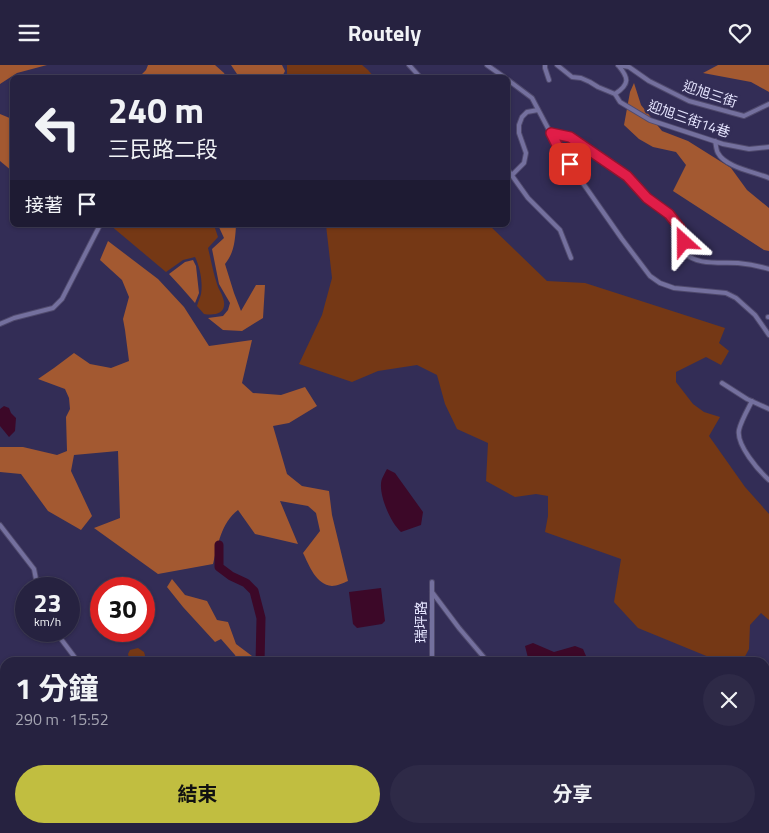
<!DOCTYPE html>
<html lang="zh-TW">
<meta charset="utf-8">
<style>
:root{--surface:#262240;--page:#2e2a47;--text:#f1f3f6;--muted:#a4a4b1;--line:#423f59;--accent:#c1be40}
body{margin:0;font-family:"Titillium Web","Noto Sans TC",sans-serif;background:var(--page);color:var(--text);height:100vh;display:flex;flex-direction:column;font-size:19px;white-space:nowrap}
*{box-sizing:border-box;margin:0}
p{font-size:16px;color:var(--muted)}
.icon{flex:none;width:28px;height:28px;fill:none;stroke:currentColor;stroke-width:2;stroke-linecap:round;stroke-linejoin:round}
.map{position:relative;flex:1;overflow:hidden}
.drawer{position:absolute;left:0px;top:592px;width:770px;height:176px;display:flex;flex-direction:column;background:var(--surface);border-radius:15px 15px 0 0;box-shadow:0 1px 4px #0004,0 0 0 1px var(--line)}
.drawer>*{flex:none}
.banner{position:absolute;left:10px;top:10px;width:500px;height:152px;border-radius:8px;box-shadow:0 1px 4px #0004,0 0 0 1px var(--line);background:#262240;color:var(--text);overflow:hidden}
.speed{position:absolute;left:15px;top:512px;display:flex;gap:10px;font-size:25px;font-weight:700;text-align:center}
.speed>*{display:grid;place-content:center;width:65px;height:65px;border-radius:50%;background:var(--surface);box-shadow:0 1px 4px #0004,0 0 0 1px var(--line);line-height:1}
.speed small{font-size:12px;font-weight:400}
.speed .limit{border:8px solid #d22;background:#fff;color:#111}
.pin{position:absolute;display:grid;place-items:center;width:42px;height:42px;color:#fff;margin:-21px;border-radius:10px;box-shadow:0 2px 8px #0006}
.me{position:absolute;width:55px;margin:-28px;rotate:336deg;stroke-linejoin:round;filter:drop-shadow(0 0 4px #0008)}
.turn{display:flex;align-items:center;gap:18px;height:105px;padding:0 15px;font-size:22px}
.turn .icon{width:65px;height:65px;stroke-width:2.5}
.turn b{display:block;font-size:35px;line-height:42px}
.then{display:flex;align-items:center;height:48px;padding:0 15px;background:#0003;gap:10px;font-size:19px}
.round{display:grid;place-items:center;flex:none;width:52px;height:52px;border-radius:26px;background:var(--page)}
.overview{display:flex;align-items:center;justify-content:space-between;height:85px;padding:0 15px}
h1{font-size:30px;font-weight:700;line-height:38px}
.cta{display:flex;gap:10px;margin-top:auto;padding:10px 15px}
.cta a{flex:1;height:58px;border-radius:30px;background:var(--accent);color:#111;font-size:20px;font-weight:700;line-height:58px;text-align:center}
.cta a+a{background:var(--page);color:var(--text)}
header{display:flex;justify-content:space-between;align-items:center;height:65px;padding:0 15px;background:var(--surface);font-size:22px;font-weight:700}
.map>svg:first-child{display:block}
.green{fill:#753815}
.forest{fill:#a35931}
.water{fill:#3c0828}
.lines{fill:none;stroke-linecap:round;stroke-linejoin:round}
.river{stroke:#3c0828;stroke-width:9}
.minor-casing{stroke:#504a6d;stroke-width:6}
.minor{stroke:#74709e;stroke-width:4}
.route-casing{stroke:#92132f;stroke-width:12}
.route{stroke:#e11d48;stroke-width:9}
.labels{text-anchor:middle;stroke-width:5;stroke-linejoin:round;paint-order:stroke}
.street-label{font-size:14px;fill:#e5e4fe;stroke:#332d56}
</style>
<header><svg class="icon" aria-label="menu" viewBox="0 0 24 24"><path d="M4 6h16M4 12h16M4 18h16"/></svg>Routely<svg class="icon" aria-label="heart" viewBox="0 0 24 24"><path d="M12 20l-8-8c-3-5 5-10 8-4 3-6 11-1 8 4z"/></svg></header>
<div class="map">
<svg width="769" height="768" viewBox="0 0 769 768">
<rect width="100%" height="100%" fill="#332d56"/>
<!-- green -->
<g class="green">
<path d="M 287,0 L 362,0 L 368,5 L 374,12 L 287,12 Z"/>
<path d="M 110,160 L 214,160 L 218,172 L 208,183 C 211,195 213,207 217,219 C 218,224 222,228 223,233 C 228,248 216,251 204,249 L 197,241 C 198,237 200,233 201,229 C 203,217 200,202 195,192 L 183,195 L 166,207 Z"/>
<path d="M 326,160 L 489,160 L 547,216 L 585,218 L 725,263 L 719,278 L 729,286 L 721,300 L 706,292 L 676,307 L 676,317 L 693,339 L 704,347 L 720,352 L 709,371 L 745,422 L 769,449 L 769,555 L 761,548 L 750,560 L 749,584 L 742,597 L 721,597 L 638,563 L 614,537 L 621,494 L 545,467 L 548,451 L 548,431 L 536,429 L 515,432 L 486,416 L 488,378 L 457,364 L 445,339 L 437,310 L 417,300 L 378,306 L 352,317 L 299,299 L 322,250 L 332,213 Z"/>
<path d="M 138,583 L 144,587 L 146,594 L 144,597 L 130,597 L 128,589 L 130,585 Z"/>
</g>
<!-- forest -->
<g class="forest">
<path d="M 0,0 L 47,0 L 17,8 L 0,19 Z"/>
<path d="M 148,0 L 215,0 L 224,8 L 226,12 L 139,12 L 146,5 Z"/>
<path d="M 231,0 L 282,0 L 285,6 L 282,12 L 239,12 Z"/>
<path d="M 718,0 L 769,0 L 769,27 L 751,17 L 703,8 Z"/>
<path d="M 634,18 L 641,40 L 662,66 L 688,76 L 731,103 L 747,125 L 769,143 L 769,186 L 764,185 L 673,126 L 686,100 L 676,87 L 653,82 L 639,74 L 624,60 L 630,27 Z"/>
<path d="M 0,49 L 12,54 L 12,106 L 0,96 Z"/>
<path d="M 218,160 L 238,160 L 236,161 C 235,176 234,188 225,199 L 234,228 L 241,246 L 256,220 L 265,220 L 263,253 L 242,266 L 223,265 L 208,253 L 223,251 L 228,245 L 230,238 L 219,219 L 212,184 L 224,173 Z"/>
<path d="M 108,176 L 158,214 L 184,242 L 209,281 L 252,275 L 242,318 L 253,328 L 281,330 L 305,322 L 317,341 L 289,358 L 273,361 L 287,409 L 302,421 L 329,426 L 332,450 L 348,516 C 343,518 337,521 332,521 C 316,520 309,500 303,488 L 320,466 L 316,448 L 308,441 L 280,436 L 298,479 L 255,469 L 238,445 C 221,458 218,480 213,499 L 158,509 L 94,463 L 120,453 L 118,386 L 74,390 L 71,406 L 92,451 L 81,465 L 48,446 L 21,409 L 0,407 L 0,382 L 23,382 L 57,390 L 67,386 L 66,352 L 70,344 L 69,333 L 65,324 L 38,314 L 54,303 L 74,288 L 90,299 L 111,303 L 129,296 L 125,265 L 123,254 L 129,232 L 122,215 L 100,195 Z"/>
<path d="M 193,195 L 196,201 L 199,228 L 195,238 L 181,222 L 169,209 L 185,197 Z"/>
<path d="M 172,514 L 185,530 L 207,536 L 217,555 L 228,557 L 236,579 L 252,591 L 250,597 L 238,597 L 235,590 L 221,574 L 215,577 L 183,542 L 167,522 Z"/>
<path d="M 765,698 L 769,702 L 769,747 L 765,746 Z"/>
<path d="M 186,764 L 285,764 L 287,768 L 188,768 Z"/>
</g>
<!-- water -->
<g class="water">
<path d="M 4,341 L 9,343 L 11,348 L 16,353 L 15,366 L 9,372 L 0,361 L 0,344 Z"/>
<path d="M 387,404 L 395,408 L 423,447 L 421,460 L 401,467 C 391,458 380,433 381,419 C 381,414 385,408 387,404 Z"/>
<path d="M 381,523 L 385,556 L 382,559 L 357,563 L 353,559 L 349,527 Z"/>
<path d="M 533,578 L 554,587 L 575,581 L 583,584 L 586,591 L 584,597 L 529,597 L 525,581 Z"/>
</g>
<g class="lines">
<!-- river -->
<g class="river">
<path d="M 219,480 L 219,502 L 231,511 L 246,518 L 254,526 L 261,553 L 260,598"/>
<path d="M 288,764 L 293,768"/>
</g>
<!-- minor casing -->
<g class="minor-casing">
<g id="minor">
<path d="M 409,0 L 420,12"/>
<path d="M 487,0 L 504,12"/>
<path d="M 545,0 L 545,3 L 549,15"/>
<path d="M 557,0 L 572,12 L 581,13 L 590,17 L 598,22 L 615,29"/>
<path d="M 618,0 C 629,13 630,19 615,29 L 620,37 L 650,55 L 723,79 L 749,84 L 769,82"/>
<path d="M 618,0 L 629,2 L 649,16 L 689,36 L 744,51 L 769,39"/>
<path d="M 508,15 L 532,33 L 559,84 L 622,174 L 650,211 L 660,218 L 674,223 L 726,228 L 736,233 L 755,250 L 769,270"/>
<path d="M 551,68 L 570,72 L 627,111 L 647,133 L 669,149 L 680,163 L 684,177 L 682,186 C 696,201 719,197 738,198 C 749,199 759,201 769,204"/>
<path d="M 715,76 C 716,79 716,85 718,88 C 725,102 755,107 769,113"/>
<path d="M 508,105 L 528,133 L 560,165 L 571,193"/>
<path d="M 511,111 L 524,98 L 526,88 L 519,68 L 519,60 L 522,52 L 527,47 L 538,45"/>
<path d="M 768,252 L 769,252"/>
<path d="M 0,259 L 14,253 L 53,243 L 62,234 L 100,160"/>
<path d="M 722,318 L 747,334 L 769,344"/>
<path d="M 752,336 C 748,344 741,356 739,365 C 736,380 759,406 769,415"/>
<path d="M 0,460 L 34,504 L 38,524"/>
<path d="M 432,517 L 432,598"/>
<path d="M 432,527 L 459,563 L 487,596"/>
<path d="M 55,566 L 79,598"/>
<path d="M 432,596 L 487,597"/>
<path d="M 765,757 L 769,757"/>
<path d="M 323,764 L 326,768"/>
<path d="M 457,764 L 459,768"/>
<path d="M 434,768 L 446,764"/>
<path d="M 555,768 L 555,764"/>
<path d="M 589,768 L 631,764"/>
<path d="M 762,768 L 763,764"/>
</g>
</g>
<!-- minor -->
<use href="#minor" class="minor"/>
</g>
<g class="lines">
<!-- route casing -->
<g class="route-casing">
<path id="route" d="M 570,99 L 559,84 L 551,68 L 570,72 L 627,111 L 647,133 L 669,149 L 680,163 L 684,177"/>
</g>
<!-- route -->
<use href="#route" class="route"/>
</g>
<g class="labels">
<!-- street labels -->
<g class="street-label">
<text transform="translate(710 29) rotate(18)" y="5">迎旭三街</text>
<text transform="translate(689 54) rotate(19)" y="5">迎旭三街14巷</text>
<text transform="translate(421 557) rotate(-90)" y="5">瑞坪路</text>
</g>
</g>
</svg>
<div class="speed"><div>23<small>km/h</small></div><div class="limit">30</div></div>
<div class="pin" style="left:570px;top:99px;background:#d93025"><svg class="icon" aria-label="arrive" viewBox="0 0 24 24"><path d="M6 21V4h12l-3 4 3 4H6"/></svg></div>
<svg class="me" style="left:684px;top:177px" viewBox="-20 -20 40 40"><path d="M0-17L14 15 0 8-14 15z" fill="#e11d48" stroke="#fff" stroke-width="4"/></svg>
<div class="banner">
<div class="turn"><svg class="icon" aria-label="left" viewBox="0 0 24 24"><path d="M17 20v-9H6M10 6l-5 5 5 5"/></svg><div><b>240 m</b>三民路二段</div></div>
<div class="then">接著<svg class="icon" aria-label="arrive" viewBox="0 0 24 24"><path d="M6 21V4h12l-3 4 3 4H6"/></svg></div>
</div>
<section class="drawer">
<div class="overview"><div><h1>1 分鐘</h1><p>290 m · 15:52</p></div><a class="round"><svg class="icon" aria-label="close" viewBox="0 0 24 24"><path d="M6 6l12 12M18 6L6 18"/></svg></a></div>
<div class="cta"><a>結束</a><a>分享</a></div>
</section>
</div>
